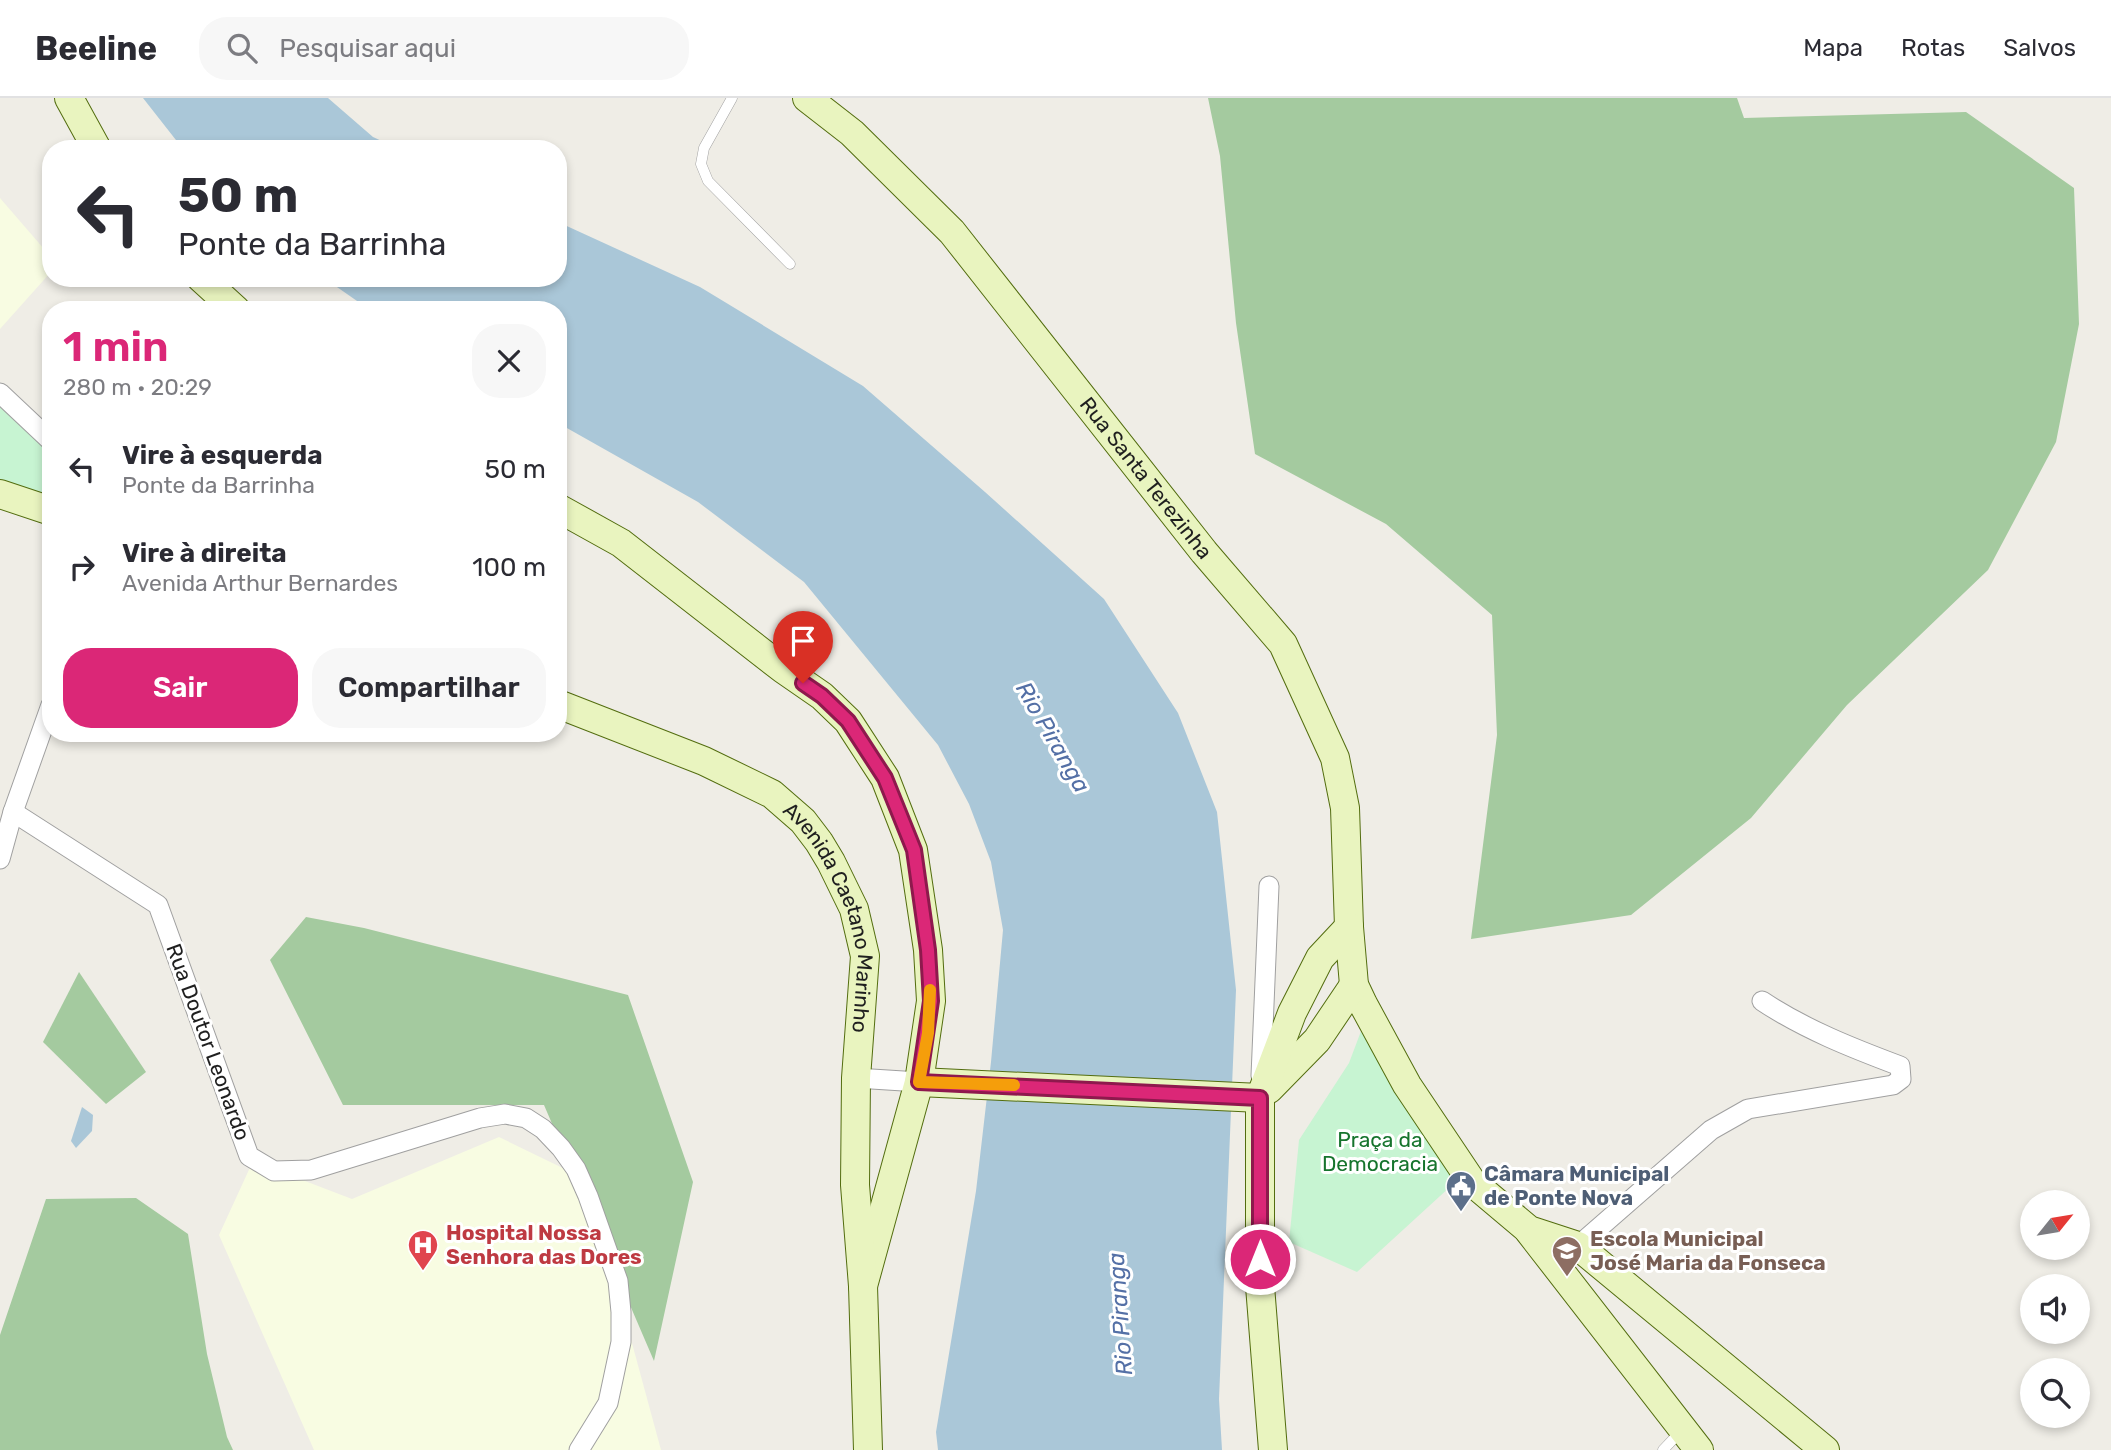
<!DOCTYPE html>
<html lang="pt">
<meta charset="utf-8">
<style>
:root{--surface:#fff;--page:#f7f7f7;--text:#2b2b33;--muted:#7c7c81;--line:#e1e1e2;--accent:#db2777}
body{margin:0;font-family:Rubik,sans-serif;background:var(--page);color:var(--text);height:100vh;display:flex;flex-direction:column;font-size:26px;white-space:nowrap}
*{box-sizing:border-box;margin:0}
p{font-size:23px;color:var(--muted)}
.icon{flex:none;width:38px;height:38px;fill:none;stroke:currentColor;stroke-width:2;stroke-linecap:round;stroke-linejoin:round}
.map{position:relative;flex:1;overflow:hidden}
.panel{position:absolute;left:42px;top:203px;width:525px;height:441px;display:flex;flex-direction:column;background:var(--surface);border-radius:28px;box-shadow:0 4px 10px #0003}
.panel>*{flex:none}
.guide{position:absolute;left:42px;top:42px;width:525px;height:147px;border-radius:28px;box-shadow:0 4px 10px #0003;background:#fff;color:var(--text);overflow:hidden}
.needle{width:46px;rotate:60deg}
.controls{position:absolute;left:2020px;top:1092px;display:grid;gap:14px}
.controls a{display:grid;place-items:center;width:70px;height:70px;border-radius:50%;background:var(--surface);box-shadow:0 4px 10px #0003;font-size:35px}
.pin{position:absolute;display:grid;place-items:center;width:60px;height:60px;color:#fff;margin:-72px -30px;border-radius:50% 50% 50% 0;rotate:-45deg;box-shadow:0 0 7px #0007}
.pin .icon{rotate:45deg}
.me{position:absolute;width:77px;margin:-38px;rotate:0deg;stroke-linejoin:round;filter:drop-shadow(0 0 5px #0008)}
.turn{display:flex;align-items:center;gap:24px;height:147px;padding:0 21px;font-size:32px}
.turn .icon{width:91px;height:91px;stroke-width:2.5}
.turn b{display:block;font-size:49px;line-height:60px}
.round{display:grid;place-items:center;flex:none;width:74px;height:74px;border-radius:28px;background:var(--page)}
.head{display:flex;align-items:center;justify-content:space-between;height:119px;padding:0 21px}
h1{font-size:42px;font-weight:600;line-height:52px;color:var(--accent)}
.primary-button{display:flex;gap:14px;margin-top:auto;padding:14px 21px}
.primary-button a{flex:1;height:80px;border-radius:28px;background:var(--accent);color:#fff;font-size:28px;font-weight:600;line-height:80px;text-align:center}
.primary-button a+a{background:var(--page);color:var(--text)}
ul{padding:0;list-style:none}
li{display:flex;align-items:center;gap:21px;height:98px;padding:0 21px}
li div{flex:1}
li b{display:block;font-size:26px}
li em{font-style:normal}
header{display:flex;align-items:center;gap:42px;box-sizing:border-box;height:98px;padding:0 35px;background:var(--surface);border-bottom:2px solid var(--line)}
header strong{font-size:33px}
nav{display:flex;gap:38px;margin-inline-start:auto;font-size:24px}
.search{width:490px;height:63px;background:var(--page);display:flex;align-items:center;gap:18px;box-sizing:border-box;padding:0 24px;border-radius:28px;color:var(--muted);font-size:26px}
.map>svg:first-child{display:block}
.education{fill:#f8fce2}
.forest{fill:#a4ca9f}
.park{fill:#c7f4d2}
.water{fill:#aac7d8}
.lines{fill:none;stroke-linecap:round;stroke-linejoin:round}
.lane-casing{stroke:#a0a0a0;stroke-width:11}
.street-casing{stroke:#a0a0a0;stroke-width:21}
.secondary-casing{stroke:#536d0f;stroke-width:30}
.lane{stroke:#fff;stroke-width:10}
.street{stroke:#fff;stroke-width:19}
.secondary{stroke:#e9f4bf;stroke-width:28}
.route-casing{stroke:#8e194d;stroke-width:18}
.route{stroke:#db2777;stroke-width:12}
.slow{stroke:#f59e0b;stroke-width:12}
.labels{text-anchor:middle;stroke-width:6;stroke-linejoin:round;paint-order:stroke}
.street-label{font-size:21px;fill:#1f1f1f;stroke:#fff}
.park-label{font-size:21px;fill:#16742d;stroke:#fff}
.service-label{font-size:21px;font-weight:bold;fill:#4e5e75;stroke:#fff;text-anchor:start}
.health-label{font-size:21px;font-weight:bold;fill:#be3a42;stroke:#fff;text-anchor:start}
.education-label{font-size:21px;font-weight:bold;fill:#785e54;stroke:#fff;text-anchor:start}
.water-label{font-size:23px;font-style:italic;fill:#5470a6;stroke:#fff}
</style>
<header>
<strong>Beeline</strong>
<div class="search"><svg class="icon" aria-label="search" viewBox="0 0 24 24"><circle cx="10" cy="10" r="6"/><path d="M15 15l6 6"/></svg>Pesquisar aqui</div>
<nav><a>Mapa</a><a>Rotas</a><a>Salvos</a></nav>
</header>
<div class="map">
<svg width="2111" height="1352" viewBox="0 0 2111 1352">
<rect width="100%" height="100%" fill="#efede6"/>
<!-- education -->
<g class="education">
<path d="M 0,100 L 51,159 L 51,174 L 0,231 Z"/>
<path d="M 499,1039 L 575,1076 L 623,1212 L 661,1352 L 314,1352 L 219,1137 L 253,1063 L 352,1101 Z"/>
</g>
<!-- forest -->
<g class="forest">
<path d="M 1208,0 L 1737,0 L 1744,20 L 1966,14 L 2074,90 L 2079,226 L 2056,344 L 1988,472 L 1847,607 L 1751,720 L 1631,817 L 1471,841 L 1497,637 L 1492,517 L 1386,426 L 1255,356 L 1236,225 L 1220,58 Z"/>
<path d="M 306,819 L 364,830 L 628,897 L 693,1084 L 654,1263 L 544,1007 L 343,1007 L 270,862 Z"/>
<path d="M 79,874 L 146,974 L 106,1006 L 43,944 Z"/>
<path d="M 136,1100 L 188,1136 L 207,1256 L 227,1339 L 233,1352 L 0,1352 L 0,1237 L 46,1101 Z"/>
</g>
<!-- park -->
<g class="park">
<path d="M 0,295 L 51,343 L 51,413 L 0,395 Z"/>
<path d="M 1372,904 L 1475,1066 L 1357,1174 L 1289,1144 L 1299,1042 L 1349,965 Z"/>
</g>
<!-- water -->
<g class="water">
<path d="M 143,0 L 328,0 L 373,39 L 399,51 L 183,51 Z"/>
<path d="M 558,124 L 700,189 L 863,288 L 985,394 L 1104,501 L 1178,615 L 1217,714 L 1236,892 L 1219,1301 L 1222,1352 L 938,1352 L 936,1334 L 976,1093 L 991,964 L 1003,832 L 991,764 L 969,706 L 938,647 L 804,484 L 698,404 L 558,325 L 558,212 L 370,212 L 324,180 L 558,180 Z"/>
<path d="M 82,1009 L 93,1017 L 92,1033 L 76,1050 L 71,1043 Z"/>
</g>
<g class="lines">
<!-- lane casing -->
<g class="lane-casing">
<g id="lane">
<path d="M 732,0 L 704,50 L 701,66 L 708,83 L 790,166"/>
<path d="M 1663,1352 L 1682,1332"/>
</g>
</g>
<!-- street casing -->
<g class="street-casing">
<g id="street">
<path d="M 0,295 L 51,343"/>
<path d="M 13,714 L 158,807 L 249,1058 L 274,1073 L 311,1072 L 480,1020 L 505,1016 L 526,1020 L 543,1031 L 561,1050 L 576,1071 L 588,1098 L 618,1183 L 621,1214 L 621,1244 L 608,1305 L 579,1352"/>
<path d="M 0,761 L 13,714 L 51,607"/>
<path d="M 1261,978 L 1269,788"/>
<path d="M 856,980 L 919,984"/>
<path d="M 1578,1148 L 1711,1032 L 1748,1011 L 1893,987 L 1901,981 L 1900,968 C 1852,950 1804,931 1762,903"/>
</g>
</g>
<!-- secondary casing -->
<g class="secondary-casing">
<g id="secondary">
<path d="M 69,0 L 97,51"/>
<path id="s1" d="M 807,0 L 852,35 L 952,134 L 1204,454 L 1283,546 L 1335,660 L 1345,710 L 1349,829 L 1354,887 L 1363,906 L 1407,987 L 1472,1084 L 1529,1132 L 1578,1148 L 1825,1352"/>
<path d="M 201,180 L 236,212"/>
<path d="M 0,396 L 51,413"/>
<path d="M 558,410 L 621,445 L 783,571 L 822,598 L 848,623 L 885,680 L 913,752 L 928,852 L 931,903 L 919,984 L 863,1188"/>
<path id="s2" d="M 558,606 L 704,663 L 772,696 L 803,723 L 819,744 L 831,764 L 854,811 L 865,858 L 856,980 L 855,1087 L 863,1188 L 868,1352"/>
<path d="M 919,984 L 1260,1000"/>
<path d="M 1269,991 L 1317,942 L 1354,887"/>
<path d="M 1529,1133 L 1699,1352"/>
<path d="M 1273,1352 L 1260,1188 L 1260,1000 L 1292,915 L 1320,860 L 1349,829"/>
</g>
</g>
<!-- lane -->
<use href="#lane" class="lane"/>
<!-- street -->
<use href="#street" class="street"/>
<!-- secondary -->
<use href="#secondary" class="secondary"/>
</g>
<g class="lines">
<!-- route casing -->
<g class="route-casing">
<path id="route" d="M 803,585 L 822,598 L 848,623 L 885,680 L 914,752 L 928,852 L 931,903 L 919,984 L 1260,1000 L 1260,1161"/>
</g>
<!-- route -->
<use href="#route" class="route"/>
<!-- slow -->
<path class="slow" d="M 930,892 L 928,935 L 919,984 L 1014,987"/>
</g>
<!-- icons -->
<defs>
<g id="civic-pin" transform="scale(1.575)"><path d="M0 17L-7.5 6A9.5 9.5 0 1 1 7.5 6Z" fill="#5c6f8a" stroke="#fff"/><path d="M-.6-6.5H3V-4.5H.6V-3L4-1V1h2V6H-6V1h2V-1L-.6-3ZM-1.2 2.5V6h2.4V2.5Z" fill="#fff"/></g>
<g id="hospital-pin" transform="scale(1.575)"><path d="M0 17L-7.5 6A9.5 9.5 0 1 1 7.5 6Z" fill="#e0444e" stroke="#fff"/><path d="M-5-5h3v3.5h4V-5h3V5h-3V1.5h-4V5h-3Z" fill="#fff"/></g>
<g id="school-pin" transform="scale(1.575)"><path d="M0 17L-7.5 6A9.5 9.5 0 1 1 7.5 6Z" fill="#8d6e63" stroke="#fff"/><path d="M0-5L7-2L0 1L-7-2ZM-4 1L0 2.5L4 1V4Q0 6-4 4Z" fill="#fff"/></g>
</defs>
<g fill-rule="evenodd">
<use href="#civic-pin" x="1461" y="1088"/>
<use href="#hospital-pin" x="423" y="1147"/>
<use href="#school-pin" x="1567" y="1153"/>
</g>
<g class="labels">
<!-- street labels -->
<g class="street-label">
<text dy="7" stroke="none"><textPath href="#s1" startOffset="511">Rua Santa Terezinha</textPath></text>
<text dy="7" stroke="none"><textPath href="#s2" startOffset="376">Avenida Caetano Marinho</textPath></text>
<text transform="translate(208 944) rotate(70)" y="7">Rua Doutor Leonardo</text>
</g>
<!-- park labels -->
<g class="park-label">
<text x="1380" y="1049">Praça da<tspan x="1380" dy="24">Democracia</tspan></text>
</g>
<!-- service labels -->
<g class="service-label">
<text x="1484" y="1083">Câmara Municipal<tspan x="1484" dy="24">de Ponte Nova</tspan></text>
</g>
<!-- health labels -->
<g class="health-label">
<text x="446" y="1142">Hospital Nossa<tspan x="446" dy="24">Senhora das Dores</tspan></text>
</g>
<!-- education labels -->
<g class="education-label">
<text x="1590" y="1148">Escola Municipal<tspan x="1590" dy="24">José Maria da Fonseca</tspan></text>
</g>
<!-- water labels -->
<g class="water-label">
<text transform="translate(1053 639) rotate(60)" y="8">Rio Piranga</text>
<text transform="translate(1120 1216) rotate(-94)" y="8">Rio Piranga</text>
</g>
</g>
</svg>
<div class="controls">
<a><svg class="needle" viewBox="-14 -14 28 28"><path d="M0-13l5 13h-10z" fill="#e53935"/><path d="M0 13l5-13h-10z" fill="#7c7c81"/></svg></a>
<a><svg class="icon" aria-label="sound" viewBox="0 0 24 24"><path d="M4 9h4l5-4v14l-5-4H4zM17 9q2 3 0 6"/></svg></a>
<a><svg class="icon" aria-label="search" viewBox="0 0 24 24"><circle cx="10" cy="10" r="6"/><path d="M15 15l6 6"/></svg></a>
</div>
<div class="pin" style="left:803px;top:585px;background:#d93025"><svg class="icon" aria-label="arrive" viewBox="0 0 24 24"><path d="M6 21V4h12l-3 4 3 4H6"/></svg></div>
<svg class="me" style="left:1260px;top:1161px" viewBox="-20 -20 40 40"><circle r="17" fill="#db2777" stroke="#fff" stroke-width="3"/><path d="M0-11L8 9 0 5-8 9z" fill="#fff"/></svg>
<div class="guide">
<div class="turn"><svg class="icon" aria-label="left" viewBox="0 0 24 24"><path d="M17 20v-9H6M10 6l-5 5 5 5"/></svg><div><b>50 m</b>Ponte da Barrinha</div></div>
</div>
<section class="panel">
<div class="head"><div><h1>1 min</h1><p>280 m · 20:29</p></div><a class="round"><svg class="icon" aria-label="close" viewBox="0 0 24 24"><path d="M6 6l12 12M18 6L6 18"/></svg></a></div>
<ul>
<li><svg class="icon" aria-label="left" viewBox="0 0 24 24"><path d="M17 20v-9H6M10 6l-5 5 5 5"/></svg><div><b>Vire à esquerda</b><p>Ponte da Barrinha</p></div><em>50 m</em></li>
<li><svg class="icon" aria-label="right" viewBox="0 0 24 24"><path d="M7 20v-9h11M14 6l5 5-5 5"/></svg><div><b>Vire à direita</b><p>Avenida Arthur Bernardes</p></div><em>100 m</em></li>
</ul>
<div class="primary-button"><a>Sair</a><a>Compartilhar</a></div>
</section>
</div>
